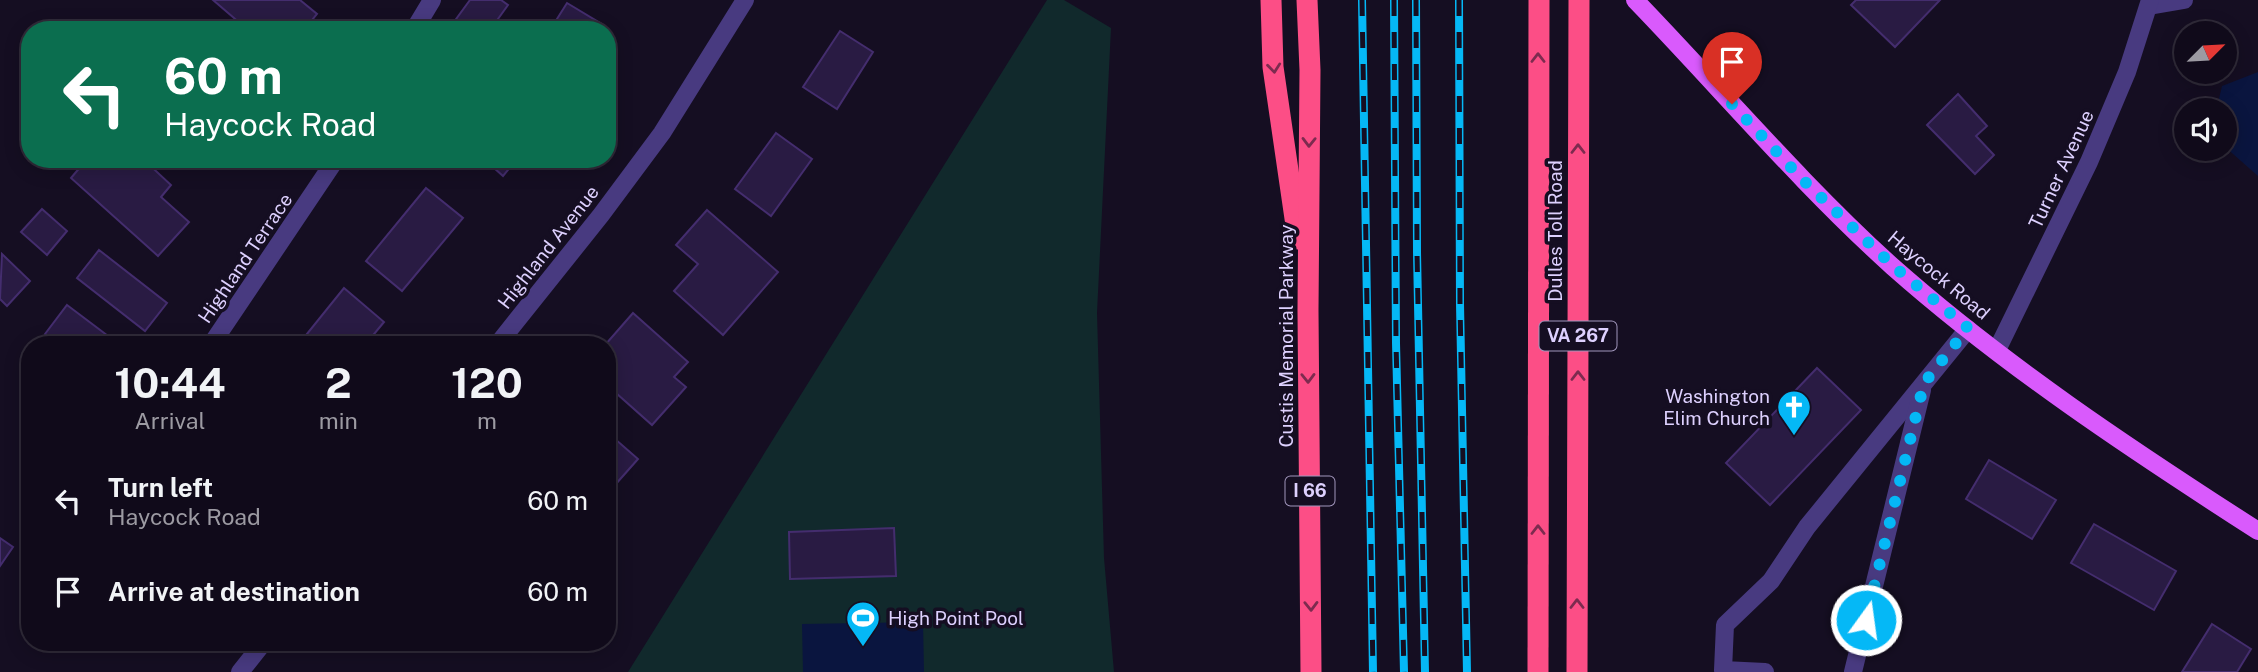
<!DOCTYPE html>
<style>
:root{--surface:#100a1a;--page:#1e1827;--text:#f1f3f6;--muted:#9c9aa2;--line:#302b39}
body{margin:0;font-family:"Public Sans",sans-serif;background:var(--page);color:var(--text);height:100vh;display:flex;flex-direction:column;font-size:26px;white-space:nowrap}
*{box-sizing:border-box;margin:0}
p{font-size:23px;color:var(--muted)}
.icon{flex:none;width:38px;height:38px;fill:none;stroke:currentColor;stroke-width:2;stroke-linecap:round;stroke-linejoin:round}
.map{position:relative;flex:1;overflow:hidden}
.drawer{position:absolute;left:21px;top:336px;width:595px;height:315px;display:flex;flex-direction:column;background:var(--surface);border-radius:28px;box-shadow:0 4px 18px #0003,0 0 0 2px var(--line)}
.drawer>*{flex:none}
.guide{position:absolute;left:21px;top:21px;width:595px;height:147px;border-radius:28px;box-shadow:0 4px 18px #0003,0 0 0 2px var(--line);background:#0b6e4f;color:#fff;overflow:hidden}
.needle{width:46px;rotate:66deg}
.controls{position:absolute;left:2174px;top:21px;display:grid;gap:14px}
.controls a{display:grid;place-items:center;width:63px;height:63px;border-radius:50%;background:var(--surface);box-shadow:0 4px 18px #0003,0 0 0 2px var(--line);font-size:35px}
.pin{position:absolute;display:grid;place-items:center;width:60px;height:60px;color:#fff;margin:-72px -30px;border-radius:50% 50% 50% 0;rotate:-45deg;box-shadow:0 0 7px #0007}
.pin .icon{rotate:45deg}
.me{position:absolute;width:77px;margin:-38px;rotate:14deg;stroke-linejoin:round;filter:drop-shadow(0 0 5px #0008)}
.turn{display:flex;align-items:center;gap:24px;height:147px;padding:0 28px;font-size:32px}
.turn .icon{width:91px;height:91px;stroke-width:2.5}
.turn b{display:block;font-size:49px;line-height:60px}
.eta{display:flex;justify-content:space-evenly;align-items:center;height:119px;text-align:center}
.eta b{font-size:42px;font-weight:700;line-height:49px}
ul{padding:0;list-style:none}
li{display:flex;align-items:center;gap:21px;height:91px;padding:0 28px}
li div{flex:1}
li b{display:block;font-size:26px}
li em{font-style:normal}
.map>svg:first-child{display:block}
.green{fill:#11292c}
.water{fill:#0a153f}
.building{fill:#291b43;stroke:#442d6e;stroke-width:2}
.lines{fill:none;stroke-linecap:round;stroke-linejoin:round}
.minor{stroke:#483a80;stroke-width:18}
.major{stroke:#d95afc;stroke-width:18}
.highway{stroke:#fc4e86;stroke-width:21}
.rail-casing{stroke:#05b8f6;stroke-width:8}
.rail{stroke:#150e22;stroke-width:5;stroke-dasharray:16;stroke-linecap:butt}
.oneway{stroke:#7d2b4f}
.route{stroke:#05b8f6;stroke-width:12;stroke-dasharray:0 21.6}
.labels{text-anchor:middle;stroke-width:7;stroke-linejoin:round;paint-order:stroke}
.shield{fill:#150e22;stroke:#a196bc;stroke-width:2}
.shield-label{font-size:18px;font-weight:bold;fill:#ddd0fe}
.street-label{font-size:19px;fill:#ddd0fe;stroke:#150e22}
.poi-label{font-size:19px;fill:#ddd0fe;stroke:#150e22;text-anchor:end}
</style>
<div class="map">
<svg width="2258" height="672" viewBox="0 0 2258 672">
<rect width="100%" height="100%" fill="#150e22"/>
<!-- green -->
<path class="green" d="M 1047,0 L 1064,0 L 1111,28 L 1097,313 L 1104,558 L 1114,672 L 628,672 Z"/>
<!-- water -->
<g class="water">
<path d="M 2258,72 L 2258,176 L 2224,146 L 2224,110 L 2199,110 L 2218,103 L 2222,86 Z"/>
<path d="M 923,622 L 924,672 L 803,672 L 802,624 Z"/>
</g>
<!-- building -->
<g class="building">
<path d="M 213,0 L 300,0 L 317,14 L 304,30 L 248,30 Z"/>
<path d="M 470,0 L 501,0 L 508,5 L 490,30 L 457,30 L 451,26 Z"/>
<path d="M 1856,0 L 1940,0 L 1895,47 L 1851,5 Z"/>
<path d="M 567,3 L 605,26 L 603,30 L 550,30 Z"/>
<path d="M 840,31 L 873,52 L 837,109 L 803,87 Z"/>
<path d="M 1958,94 L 1987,126 L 1976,136 L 1994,155 L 1975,174 L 1927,125 Z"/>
<path d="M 776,133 L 812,159 L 771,216 L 735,189 Z"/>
<path d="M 87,159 L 143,159 L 171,185 L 161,197 L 189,222 L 158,256 L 71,178 Z"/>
<path d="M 484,159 L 517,159 L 503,176 Z"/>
<path d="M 426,188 L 463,218 L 402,291 L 366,261 Z"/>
<path d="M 42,209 L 67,231 L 47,255 L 21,232 Z"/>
<path d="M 707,210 L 778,272 L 723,335 L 674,291 L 698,264 L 676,245 Z"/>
<path d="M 99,250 L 167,303 L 145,331 L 77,278 Z"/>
<path d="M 2,254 L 30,281 L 7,306 L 0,299 Z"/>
<path d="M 344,288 L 384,322 L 365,345 L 298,345 Z"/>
<path d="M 67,305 L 120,345 L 59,345 L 45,334 Z"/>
<path d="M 633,313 L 688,362 L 674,377 L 686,387 L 652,425 L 607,385 L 607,345 L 605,345 Z"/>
<path d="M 1817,368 L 1861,410 L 1770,505 L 1726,463 Z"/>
<path d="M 607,432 L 638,459 L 607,494 Z"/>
<path d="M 1989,460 L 2056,500 L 2032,539 L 1966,499 Z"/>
<path d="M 2094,524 L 2176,571 L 2154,610 L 2071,563 Z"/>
<path d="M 894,528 L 896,576 L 790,579 L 789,532 Z"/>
<path d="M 0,538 L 13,547 L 0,566 Z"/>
<path d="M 2212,624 L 2251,649 L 2237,672 L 2182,672 Z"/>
</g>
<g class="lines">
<!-- minor -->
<g class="minor">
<path d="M 2149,6 L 2184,0"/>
<path d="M 414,30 L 432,0"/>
<path d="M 211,345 L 336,159"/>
<path d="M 497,345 L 601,215 L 662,133 L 745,0"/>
<path d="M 1997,350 L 2089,162 L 2127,72 L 2150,0"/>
<path d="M 240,672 L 264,642"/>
<path d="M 1765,672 L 1723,670 L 1725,625 L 1771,581 L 1807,527 L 1968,329"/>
<path d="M 1853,672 L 1922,390"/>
</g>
<!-- major -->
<path class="major" d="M 1635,0 C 1721,89 1801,184 1893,267 C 2005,366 2132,450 2258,531"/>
<!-- highway -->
<g class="highway">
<path d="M 1271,0 L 1273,67 L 1298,239"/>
<path d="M 1307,0 L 1310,70 L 1308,310 L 1311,672"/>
<path d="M 1538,672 L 1539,0"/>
<path d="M 1577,672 L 1579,0"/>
</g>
<!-- rail casing -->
<g class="rail-casing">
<g id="rail">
<path d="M 1362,0 L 1373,672"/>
<path d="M 1394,0 L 1396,343 L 1404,672"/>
<path d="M 1416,0 L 1417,252 L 1425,672"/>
<path d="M 1459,0 L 1460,304 L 1467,672"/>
</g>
</g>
<!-- rail -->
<use href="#rail" class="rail"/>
</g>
<!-- one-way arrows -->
<defs><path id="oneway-chevron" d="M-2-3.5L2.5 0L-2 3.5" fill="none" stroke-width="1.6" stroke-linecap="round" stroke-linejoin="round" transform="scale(1.75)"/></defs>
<g class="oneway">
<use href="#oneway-chevron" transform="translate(1538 58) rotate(-90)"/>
<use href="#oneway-chevron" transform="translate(1274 68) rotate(84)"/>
<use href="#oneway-chevron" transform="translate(1309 142) rotate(91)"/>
<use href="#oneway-chevron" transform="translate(1578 149) rotate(-90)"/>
<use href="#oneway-chevron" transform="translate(1578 376) rotate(-90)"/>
<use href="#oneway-chevron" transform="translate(1308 378) rotate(89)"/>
<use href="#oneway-chevron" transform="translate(1538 530) rotate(-90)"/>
<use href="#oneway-chevron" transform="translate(1577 604) rotate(-90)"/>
<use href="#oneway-chevron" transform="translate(1311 606) rotate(89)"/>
</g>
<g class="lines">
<!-- route -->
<path class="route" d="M 1732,104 L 1802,179 L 1892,265 L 1968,328 L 1924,383 L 1866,620"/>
</g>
<!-- icons -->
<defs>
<g id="church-pin" transform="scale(1.75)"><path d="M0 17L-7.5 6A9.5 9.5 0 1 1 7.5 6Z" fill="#05b8f6" stroke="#150e22"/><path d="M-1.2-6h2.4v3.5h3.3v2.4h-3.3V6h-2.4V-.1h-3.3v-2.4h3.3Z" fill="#fff"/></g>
<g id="stadium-pin" transform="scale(1.75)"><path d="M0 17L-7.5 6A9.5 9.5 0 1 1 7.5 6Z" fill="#05b8f6" stroke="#150e22"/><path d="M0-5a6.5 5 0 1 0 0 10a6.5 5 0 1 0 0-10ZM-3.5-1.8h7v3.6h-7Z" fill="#fff"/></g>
</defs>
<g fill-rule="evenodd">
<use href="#church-pin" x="1794" y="407"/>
<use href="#stadium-pin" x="863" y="618"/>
</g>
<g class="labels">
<!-- shield labels -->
<g class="shield">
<rect x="1539.5" y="321.5" width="77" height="29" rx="5"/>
<rect x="1285.5" y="476.5" width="49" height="29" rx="5"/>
</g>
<g class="shield-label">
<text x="1578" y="342">VA 267</text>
<text x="1310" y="497">I 66</text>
</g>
<!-- street labels -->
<g class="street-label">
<text transform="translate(2061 169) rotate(-65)" y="7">Turner Avenue</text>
<text transform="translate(1555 231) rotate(-90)" y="7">Dulles Toll Road</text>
<text transform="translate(548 247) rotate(-52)" y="7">Highland Avenue</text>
<text transform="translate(245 258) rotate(-56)" y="7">Highland Terrace</text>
<text transform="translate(1939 275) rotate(40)" y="7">Haycock Road</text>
<text transform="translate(1286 336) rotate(-90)" y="7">Custis Memorial Parkway</text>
</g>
<!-- poi labels -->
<g class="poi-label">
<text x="1770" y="403">Washington<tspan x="1770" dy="22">Elim Church</tspan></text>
<text x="888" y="625" text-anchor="start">High Point Pool</text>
</g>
</g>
</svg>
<div class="controls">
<a><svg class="needle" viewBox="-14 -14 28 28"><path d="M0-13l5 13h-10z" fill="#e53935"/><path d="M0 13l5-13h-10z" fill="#9c9aa2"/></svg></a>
<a><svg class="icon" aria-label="sound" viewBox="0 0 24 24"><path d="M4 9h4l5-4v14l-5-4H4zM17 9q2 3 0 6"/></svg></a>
</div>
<div class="pin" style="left:1732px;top:104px;background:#d93025"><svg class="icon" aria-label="arrive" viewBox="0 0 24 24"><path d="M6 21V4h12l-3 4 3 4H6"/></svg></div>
<svg class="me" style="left:1866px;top:620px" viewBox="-20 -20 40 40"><circle r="17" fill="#05b8f6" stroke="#fff" stroke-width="3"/><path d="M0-11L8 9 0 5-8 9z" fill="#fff"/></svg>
<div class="guide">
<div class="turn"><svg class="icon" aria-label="left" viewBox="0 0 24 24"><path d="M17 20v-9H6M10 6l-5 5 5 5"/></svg><div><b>60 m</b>Haycock Road</div></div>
</div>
<section class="drawer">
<div class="eta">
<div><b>10:44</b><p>Arrival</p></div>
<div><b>2</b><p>min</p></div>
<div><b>120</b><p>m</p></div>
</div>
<ul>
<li><svg class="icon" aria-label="left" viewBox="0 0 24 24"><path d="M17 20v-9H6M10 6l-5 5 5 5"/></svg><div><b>Turn left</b><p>Haycock Road</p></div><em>60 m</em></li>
<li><svg class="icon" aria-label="arrive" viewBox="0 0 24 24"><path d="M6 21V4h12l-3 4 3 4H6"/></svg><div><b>Arrive at destination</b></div><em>60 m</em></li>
</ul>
</section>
</div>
